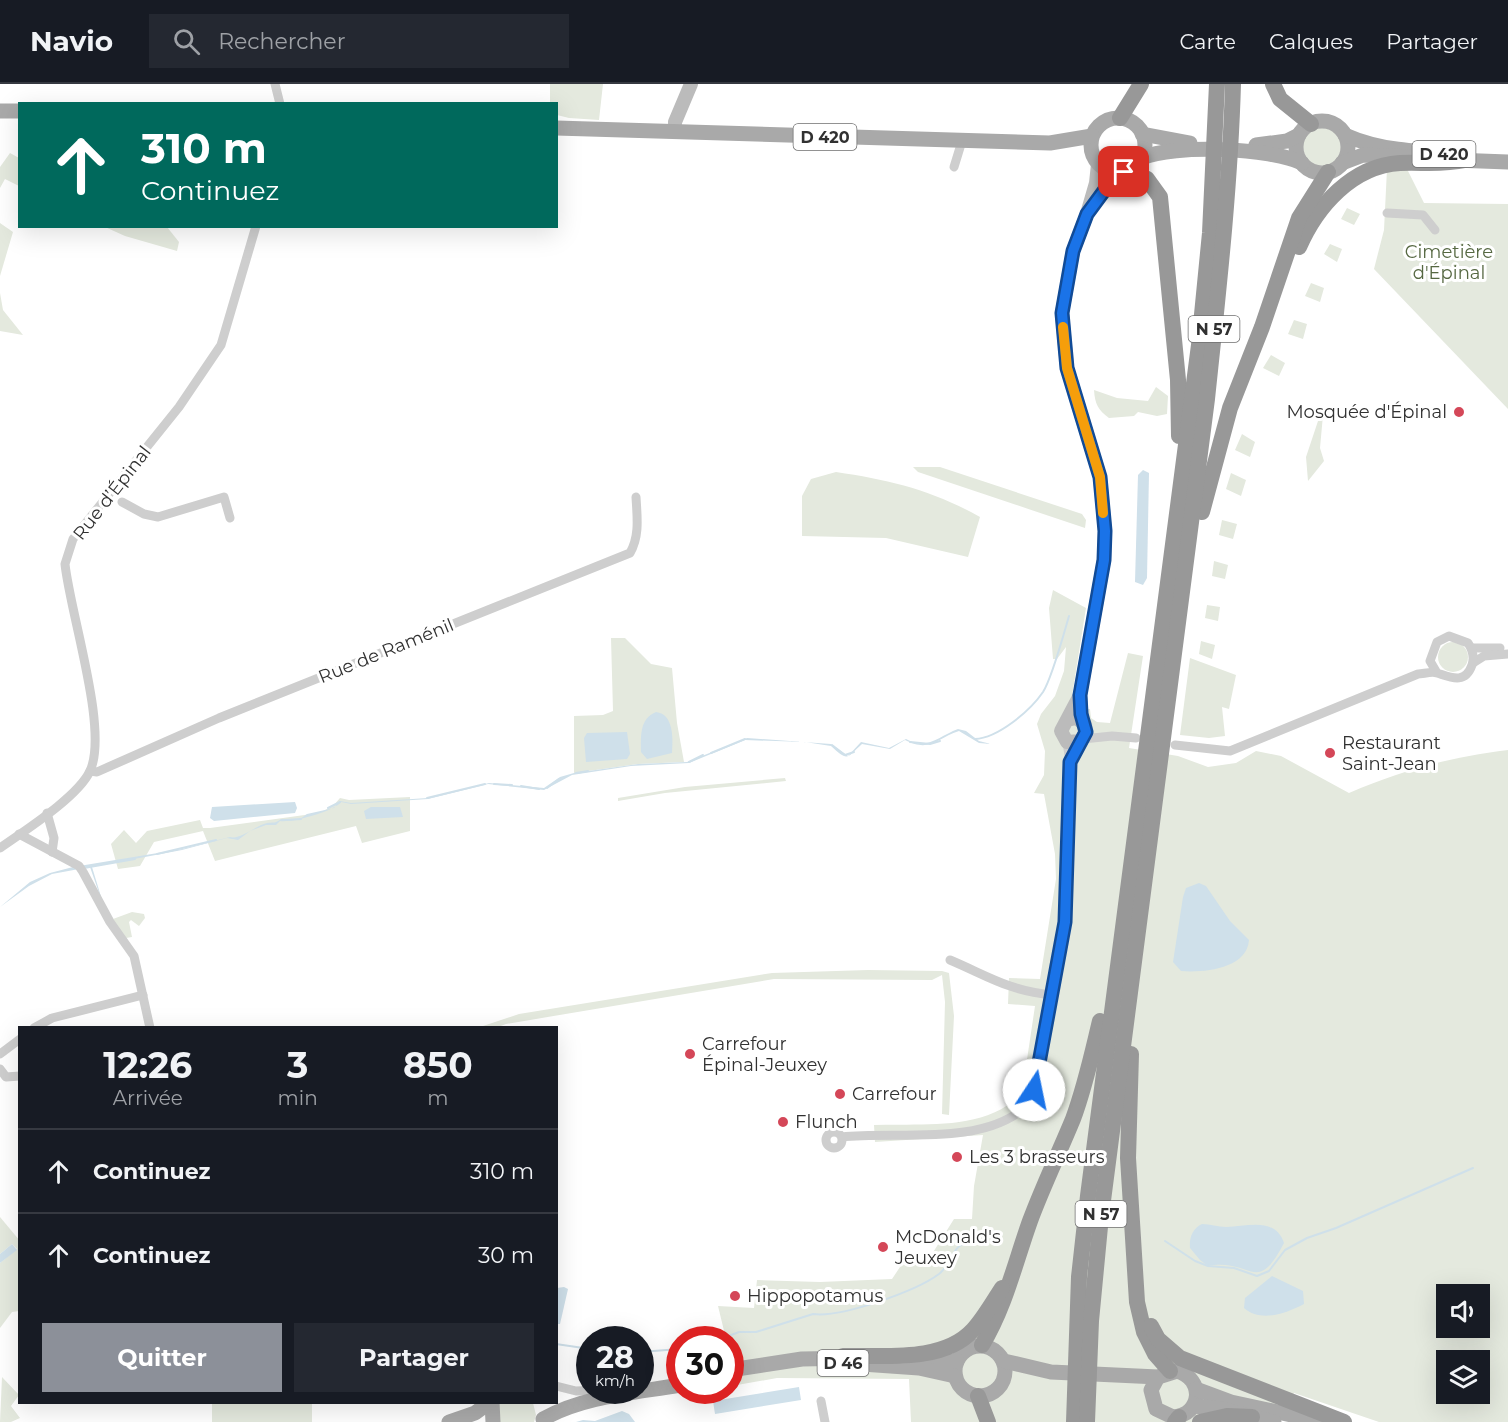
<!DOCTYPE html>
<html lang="fr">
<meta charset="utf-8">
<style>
:root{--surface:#171b24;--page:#242831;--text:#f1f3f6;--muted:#9ea1a6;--line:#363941;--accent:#8c9099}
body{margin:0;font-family:Montserrat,sans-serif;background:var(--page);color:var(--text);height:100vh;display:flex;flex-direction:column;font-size:22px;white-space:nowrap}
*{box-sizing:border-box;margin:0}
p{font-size:20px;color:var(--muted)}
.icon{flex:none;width:33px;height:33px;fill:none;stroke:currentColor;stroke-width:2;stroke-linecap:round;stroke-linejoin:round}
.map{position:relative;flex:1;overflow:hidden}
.panel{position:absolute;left:18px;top:942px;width:540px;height:378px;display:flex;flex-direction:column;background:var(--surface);border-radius:0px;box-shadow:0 6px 24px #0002}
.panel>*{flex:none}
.top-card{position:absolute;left:18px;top:18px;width:540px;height:126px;border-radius:0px;box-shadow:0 6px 24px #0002;background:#00695c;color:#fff;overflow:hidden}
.fabs{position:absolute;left:1436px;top:1200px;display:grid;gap:12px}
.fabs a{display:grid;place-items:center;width:54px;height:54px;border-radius:0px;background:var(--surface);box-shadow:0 6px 24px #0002;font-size:30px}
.speed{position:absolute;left:576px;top:1242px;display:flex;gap:12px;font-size:30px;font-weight:700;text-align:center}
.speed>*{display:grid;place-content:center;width:78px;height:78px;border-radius:50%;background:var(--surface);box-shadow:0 6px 24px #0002;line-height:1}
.speed small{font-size:15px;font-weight:400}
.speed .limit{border:9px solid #d22;background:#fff;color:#111}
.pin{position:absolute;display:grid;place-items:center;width:51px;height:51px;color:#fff;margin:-26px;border-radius:12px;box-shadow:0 3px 9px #0006}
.me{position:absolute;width:66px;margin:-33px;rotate:11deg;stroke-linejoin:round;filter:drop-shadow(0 0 4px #0008)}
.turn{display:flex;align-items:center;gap:21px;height:126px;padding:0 24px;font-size:27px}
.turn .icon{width:78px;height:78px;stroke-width:2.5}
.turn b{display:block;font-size:42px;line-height:51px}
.eta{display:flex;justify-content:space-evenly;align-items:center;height:102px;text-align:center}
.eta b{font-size:36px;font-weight:700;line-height:42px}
.button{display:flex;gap:12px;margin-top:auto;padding:12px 24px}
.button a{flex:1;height:69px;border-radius:0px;background:var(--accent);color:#fff;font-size:24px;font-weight:700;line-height:69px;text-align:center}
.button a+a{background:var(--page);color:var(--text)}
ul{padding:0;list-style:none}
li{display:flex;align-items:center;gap:18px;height:84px;padding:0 24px;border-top:2px solid var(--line)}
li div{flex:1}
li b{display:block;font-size:22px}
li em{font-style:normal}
header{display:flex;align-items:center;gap:36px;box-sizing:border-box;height:84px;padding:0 30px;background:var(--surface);border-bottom:2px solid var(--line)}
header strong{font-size:28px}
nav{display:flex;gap:33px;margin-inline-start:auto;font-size:21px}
.search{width:420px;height:54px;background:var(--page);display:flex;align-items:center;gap:15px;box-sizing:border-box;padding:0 21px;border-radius:0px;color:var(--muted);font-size:22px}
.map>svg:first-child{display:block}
.green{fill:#e4e9de;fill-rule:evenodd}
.water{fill:#cfe0ea}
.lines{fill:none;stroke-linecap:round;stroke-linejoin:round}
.stream{stroke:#cfe0ea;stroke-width:2}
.street{stroke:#cecece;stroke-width:9}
.secondary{stroke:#bbb;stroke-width:14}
.primary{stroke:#a9a9a9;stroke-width:15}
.highway{stroke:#989898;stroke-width:16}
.route-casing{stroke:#114b97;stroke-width:15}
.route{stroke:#1a73e8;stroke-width:10}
.slow{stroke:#f59e0b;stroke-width:10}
.poi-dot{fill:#d44758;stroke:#fff;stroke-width:2}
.labels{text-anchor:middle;stroke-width:6;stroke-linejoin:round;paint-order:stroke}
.shield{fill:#fff;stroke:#6f6f6f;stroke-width:1.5}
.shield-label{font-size:16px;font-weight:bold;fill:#313131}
.park-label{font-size:18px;fill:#566842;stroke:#fff}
.poi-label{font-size:18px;fill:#313131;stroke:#fff;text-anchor:start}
.street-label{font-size:18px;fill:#313131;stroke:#fff}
</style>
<header>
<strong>Navio</strong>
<div class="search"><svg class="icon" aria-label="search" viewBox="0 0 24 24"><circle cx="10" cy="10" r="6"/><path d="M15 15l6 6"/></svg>Rechercher</div>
<nav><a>Carte</a><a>Calques</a><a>Partager</a></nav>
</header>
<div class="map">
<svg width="1508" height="1338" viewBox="0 0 1508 1338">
<rect width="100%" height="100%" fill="#fff"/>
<!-- green -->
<g class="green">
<path d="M 550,0 L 603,0 L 599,36 L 569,34 L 557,31 L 556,20 L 550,19 Z"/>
<circle cx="1322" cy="63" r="19"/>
<path d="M 10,69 L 19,74 L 19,102 L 5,95 L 0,104 L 0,83 Z"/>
<path d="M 1406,83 L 1424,119 L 1508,120 L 1508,325 L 1374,185 L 1384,146 L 1387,85 Z"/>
<path d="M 1347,124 L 1360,130 L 1354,141 L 1341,135 Z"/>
<path d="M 0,139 L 13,148 L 0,192 Z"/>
<path d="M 105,143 L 167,143 L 179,158 L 177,167 L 125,152 Z"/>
<path d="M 1330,160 L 1342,165 L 1337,178 L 1324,170 Z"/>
<path d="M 1311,199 L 1324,204 L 1320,218 L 1305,212 Z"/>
<path d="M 0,209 L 3,226 L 23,251 L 0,247 Z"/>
<path d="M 1294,236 L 1307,240 L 1303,255 L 1288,250 Z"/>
<path d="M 1271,271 L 1285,279 L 1279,292 L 1263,284 Z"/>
<path d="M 1156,303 L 1168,312 L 1167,330 L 1157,332 L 1138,328 L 1134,332 L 1109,334 C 1098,326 1095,320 1094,306 L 1117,314 L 1148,317 Z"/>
<path d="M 1320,331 L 1323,331 L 1320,364 L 1324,377 L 1308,397 L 1306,373 Z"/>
<path d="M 1242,350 L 1255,358 L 1250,373 L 1235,366 Z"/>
<path d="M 913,383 L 940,383 L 1082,430 L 1086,436 L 1085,444 L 918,388 Z"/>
<path d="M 836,388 C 890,396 932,406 980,433 L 968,473 L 886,454 L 802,452 L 802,412 L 811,395 Z"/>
<path d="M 1231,389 L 1246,396 L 1241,412 L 1226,405 Z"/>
<path d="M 1222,436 L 1237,440 L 1233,455 L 1219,451 Z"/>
<path d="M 1214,477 L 1228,481 L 1225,495 L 1212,492 Z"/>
<path d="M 1053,506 L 1086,524 L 1072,612 L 1066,626 L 1090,625 L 1091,634 L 1097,638 L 1110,639 L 1128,569 L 1143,572 L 1129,664 L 1178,672 L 1208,683 L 1236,679 L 1256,667 L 1281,672 L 1349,709 C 1403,686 1450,673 1508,666 L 1508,1338 L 1379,1338 L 1294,1309 L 1277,1338 L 911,1338 L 909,1295 L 777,1294 L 737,1301 L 731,1272 L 730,1256 L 726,1255 L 718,1222 L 754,1224 L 757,1196 L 820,1198 L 892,1195 L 908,1171 L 932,1170 L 954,1135 L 972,1135 L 974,1102 L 983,1051 L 875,1058 L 874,1041 C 922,1039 986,1048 1022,1009 L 1035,922 L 1008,920 L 1009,894 L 1040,895 L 1056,795 L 1055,770 L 1044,710 L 1034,709 L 1044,691 L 1045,667 L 1037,640 L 1041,630 L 1055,612 L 1064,587 L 1066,563 L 1057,575 L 1053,575 L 1049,524 ZM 1446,1210 L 1479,1210 L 1479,1244 L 1446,1244 ZM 1446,1276 L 1479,1276 L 1479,1310 L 1446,1310 Z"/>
<path d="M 1207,521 L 1220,523 L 1218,537 L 1205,534 Z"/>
<path d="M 611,554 L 625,554 L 651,580 L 672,584 L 677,639 L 684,678 L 638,680 L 574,689 L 574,632 L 603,631 L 613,627 Z"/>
<path d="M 1201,557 L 1215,561 L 1212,575 L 1199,570 Z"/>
<circle cx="1453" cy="573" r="15"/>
<path d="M 1190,574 L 1236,591 L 1229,625 L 1222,623 L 1225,652 L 1209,654 L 1180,651 Z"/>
<path d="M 785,694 L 786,697 L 665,709 L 618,717 L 618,714 L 685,703 Z"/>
<path d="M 410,713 L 410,747 L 362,759 L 356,742 L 215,777 L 203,747 L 154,758 L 140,782 L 118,785 L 111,760 L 124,746 L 136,759 L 147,747 L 200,736 L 203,744 L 210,744 L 319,729 L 333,722 L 340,714 L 349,716 Z"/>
<path d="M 132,828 L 144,830 L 145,834 L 139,842 L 131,836 L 129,838 L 132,853 L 126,854 L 132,872 L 113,835 Z"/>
<path d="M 868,886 L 942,887 L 949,889 L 954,932 L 949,1031 L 942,1030 L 945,918 L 942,891 L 932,896 L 774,895 L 506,940 L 498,943 L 480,943 L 519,930 L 772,889 Z"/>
<path d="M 0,1133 L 20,1157 L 19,1227 L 12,1228 L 0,1244 L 0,1179 L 17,1165 L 12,1160 L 0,1170 Z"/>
<path d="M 2,1293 L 19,1311 L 11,1322 L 20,1334 L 11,1338 L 0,1338 Z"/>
<rect x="212" y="1319" width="100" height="19"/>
<path d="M 499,1319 L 533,1319 L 536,1331 L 534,1338 L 498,1338 Z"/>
</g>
<!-- water -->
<g class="water">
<path d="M 1143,386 L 1149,389 L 1147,494 L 1143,501 L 1135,498 L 1138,391 Z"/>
<path d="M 656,628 C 674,630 673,655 672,669 L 647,675 L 641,668 C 641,653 639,635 656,628 Z"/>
<path d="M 958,645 L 966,647 L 979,657 L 991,660 L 979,659 L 959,647 C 937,654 930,669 905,656 L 890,665 L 862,660 C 847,673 849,679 831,662 L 805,658 L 745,656 L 689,679 L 631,682 L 572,691 L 544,706 L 488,700 L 428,715 L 351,720 L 341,718 C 335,727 292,739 280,737 L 276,741 L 266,741 L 250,747 L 238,756 L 227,754 L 182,766 L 92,783 L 106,829 L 90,783 L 52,790 L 29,802 L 0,823 L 30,798 L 50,789 L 73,783 L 182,765 L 230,753 C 240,756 255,742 267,739 C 273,738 275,740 281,735 L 300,735 L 307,730 L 334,724 L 340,717 L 351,719 L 428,714 L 489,699 L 544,704 L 560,693 L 574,689 L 638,680 L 687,678 L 747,654 L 831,660 L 848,672 L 861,658 L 889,664 L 906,655 C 927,667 939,652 958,645 Z"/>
<path d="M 627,648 L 630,670 L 627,675 L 586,678 L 584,654 L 587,649 Z"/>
<path d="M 295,718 L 297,724 L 295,729 L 214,737 L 210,734 L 212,723 Z"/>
<path d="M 371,723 L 400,723 L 403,733 L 366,735 L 364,727 Z"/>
<path d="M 1199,799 L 1206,802 L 1230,837 L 1249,856 C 1247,885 1203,889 1181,887 L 1173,878 L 1183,813 L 1186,804 Z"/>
<path d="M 1202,1140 C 1210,1140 1218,1143 1226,1143 C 1246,1143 1275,1132 1284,1159 C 1256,1213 1252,1174 1208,1182 L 1200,1176 L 1190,1164 C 1189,1153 1193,1144 1202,1140 Z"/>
<path d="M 12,1160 L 17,1166 L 0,1179 L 0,1170 Z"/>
<path d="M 1272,1192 L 1303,1207 L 1304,1220 C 1287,1229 1261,1239 1244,1224 L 1245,1214 Z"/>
<path d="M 564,1203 L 568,1205 L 560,1240 L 557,1240 L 557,1204 Z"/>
<path d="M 799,1303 L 801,1316 L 715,1330 L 713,1317 Z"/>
<path d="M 622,1327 L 629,1330 L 635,1338 L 576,1338 L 583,1336 L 595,1337 Z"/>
</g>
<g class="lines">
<!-- stream -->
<g class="stream">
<path d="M 975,655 C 998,654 1030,627 1043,608 C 1052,594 1064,549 1069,532"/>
<path d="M 910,658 L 930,660 L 940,657"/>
<path d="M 832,661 L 845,671 L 854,668"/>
<path d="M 711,669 L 745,655"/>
<path d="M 689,678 L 703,671"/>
<path d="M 576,689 L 588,687"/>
<path d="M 494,700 L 512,701"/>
<path d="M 521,702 L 539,705"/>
<path d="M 547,704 L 559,695"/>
<path d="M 427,714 L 485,700"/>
<path d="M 328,724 L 340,718"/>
<path d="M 286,736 L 301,735"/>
<path d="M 157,770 L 216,756"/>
<path d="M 84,784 L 135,775"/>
<path d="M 1165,1157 L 1195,1177 L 1208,1182 L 1234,1184 L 1257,1192 L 1269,1187 L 1285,1166 L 1307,1154 L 1336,1144 L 1473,1084"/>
<path d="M 718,1256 L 739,1248 L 756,1248 L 813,1230 C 841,1234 916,1207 939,1190 C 959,1173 946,1158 983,1156"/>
<path d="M 556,1260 L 590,1265"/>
<path d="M 640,1268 L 680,1265"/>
</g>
<!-- street -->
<g class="street">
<path d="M 275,0 L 280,20"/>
<path d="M 954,83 L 962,57"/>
<path d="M 1387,129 L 1423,131 L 1435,146"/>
<path d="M 122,418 L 144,430 L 158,433 L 224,413 L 230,434"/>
<path d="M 1472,564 L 1500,564"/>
<path d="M 1473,579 L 1484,572 L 1508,570"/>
<path d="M 1083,655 L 1112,652 L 1136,654"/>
<path d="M 1175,661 L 1230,667 L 1418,590 C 1423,590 1432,587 1437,589 C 1450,593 1465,601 1472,581 C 1475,572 1472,565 1468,559 L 1449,552 L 1437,558 L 1430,577 L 1437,589"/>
<path d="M 1070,678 L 1079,659"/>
<path d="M 90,687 L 97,688 L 219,634 L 630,469 C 640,452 637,432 636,413"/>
<path d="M 47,729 L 54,754 L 52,768"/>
<path d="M 19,750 L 79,782 L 83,788 L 110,838 L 134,872 L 150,944"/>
<path d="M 0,764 C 24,747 78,713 90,687 C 109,646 70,529 65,480 L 73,455 L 179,323 L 221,261 L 256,142"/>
<path d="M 950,876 C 990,893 1007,906 1052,911"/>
<path d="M 34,944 L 52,934 L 143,911"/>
<path d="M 0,970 L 20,955"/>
<path d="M 0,985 L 6,993 L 20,992"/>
<circle cx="834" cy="1056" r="8"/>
<path d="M 842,1053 C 895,1047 979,1062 1023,1025 C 1031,1019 1034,1006 1036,997 L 1065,838 L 1070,678 L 1067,658"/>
<path d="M 556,1302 L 576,1307 L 605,1306"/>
<path d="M 821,1317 L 825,1338"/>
</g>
<!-- secondary -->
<g class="secondary">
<path d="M 675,48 L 675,38 L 691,0"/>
<path d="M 1095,118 L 1119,88"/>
<path d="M 1067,636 L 1076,634 L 1085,640 L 1086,648 L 1081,657 L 1067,658 L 1061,647 L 1079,613"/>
<path d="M 1082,638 L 1080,611 L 1104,476 L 1105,447 L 1100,393 L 1067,284 L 1062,229 L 1073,167 L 1087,130 L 1096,99 L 1098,80"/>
</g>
<!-- primary -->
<g class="primary">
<path d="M 0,27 L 20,27"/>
<circle cx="1118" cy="61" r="27"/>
<circle cx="1322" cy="63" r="26"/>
<path d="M 556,44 L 1050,59 L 1092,52"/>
<path d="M 1142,50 L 1190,59"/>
<path d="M 1345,51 C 1383,68 1425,68 1466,70"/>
<path d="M 1256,61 L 1287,57 L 1299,51"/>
<path d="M 1142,74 C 1174,60 1271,64 1302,79"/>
<path d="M 1454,76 L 1508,78"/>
<path d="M 1342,79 L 1363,71 L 1412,73"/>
<circle cx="980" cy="1287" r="25"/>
<path d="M 906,1277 L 957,1277"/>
<path d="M 1004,1277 L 1051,1288 L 1158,1293 L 1177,1287 C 1205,1295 1202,1331 1173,1333 L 1156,1325 L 1151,1306 L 1158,1293"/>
<path d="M 862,1280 L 919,1284 L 955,1292"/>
<path d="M 730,1286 L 802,1275 L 855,1274"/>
<path d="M 1196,1305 L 1231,1318 L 1324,1338"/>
<path d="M 492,1318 L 493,1338"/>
<path d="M 1194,1322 L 1222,1325 L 1274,1338"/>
<path d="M 543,1335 C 584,1312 634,1309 680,1301"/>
<path d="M 449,1338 L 475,1329 L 490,1318"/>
</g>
<!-- highway -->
<g class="highway">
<path d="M 1273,0 L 1280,15 L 1311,40"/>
<path d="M 1120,34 L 1141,0"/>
<path d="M 1129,86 L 1147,95 L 1160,113 L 1178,296 L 1179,352"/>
<path d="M 1299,163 C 1317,122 1352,82 1400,79 C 1422,78 1443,81 1465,76"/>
<path d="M 1202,428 L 1230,324 L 1262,243 L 1299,134 L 1328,88"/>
<path d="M 1131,970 L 1128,1074 L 1137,1218 L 1144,1248 L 1155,1270 L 1170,1287"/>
<path d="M 1151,1242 L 1158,1255 L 1180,1274 L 1344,1338"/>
<path d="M 982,1261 C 1005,1223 1015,1179 1030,1137 C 1043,1102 1059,1069 1073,1035 C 1085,1003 1092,970 1100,937"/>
<path d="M 843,1272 C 883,1271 943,1279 973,1246 C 984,1234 993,1218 1002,1204"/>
<path d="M 978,1312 L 988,1338"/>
<path d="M 1074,1338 L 1079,1193 L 1088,1112 L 1199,261 L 1210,149 L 1217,0"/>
<path d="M 1087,1338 L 1091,1237 L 1101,1132 L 1207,315 C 1218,210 1230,105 1233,0"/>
<path d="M 1175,1338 L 1179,1333"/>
<path d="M 1200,1338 L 1227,1332 L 1252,1333"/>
</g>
</g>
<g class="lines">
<!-- route casing -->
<g class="route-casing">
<path id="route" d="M 1034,1006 L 1065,838 L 1070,678 L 1086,648 L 1081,630 L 1080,611 L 1104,476 L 1105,447 L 1100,393 L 1067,284 L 1062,229 L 1073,167 L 1087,130 L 1115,92 L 1124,88"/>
</g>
<!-- route -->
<use href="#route" class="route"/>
<!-- slow -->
<path class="slow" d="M 1063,243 L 1067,284 L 1100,393 L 1103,429"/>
</g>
<!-- markers -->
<g class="poi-dot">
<circle cx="1459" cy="328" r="6"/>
<circle cx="1330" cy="669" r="6"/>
<circle cx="690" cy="970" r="6"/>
<circle cx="840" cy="1010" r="6"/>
<circle cx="783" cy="1038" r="6"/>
<circle cx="957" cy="1073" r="6"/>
<circle cx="883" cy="1163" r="6"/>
<circle cx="735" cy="1212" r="6"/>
</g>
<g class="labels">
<!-- shield labels -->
<g class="shield">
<rect x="793.5" y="40" width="63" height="26" rx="4.5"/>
<rect x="1412.5" y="57" width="63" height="26" rx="4.5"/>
<rect x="1188.5" y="232" width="51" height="26" rx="4.5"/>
<rect x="1075.5" y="1117" width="51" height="26" rx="4.5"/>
<rect x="817.5" y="1266" width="51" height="26" rx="4.5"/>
</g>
<g class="shield-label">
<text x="825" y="59">D 420</text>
<text x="1444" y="76">D 420</text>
<text x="1214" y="251">N 57</text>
<text x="1101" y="1136">N 57</text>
<text x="843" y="1285">D 46</text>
</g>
<!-- park labels -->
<g class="park-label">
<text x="1449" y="174">Cimetière<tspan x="1449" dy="21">d'Épinal</tspan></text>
</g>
<!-- poi labels -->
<g class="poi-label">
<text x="1447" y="334" text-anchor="end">Mosquée d'Épinal</text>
<text x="1342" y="665">Restaurant<tspan x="1342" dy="21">Saint-Jean</tspan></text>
<text x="702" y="966">Carrefour<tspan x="702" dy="21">Épinal-Jeuxey</tspan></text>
<text x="852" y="1016">Carrefour</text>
<text x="795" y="1044">Flunch</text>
<text x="969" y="1079">Les 3 brasseurs</text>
<text x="895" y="1159">McDonald's<tspan x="895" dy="21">Jeuxey</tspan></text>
<text x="747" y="1218">Hippopotamus</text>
</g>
<!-- street labels -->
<g class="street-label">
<text transform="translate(112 409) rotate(-52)" y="6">Rue d’Épinal</text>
<text transform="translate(386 567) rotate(-22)" y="6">Rue de Raménil</text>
</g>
</g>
</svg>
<div class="fabs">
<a><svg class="icon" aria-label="sound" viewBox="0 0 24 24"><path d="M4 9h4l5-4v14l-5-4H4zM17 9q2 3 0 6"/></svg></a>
<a><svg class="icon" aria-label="layers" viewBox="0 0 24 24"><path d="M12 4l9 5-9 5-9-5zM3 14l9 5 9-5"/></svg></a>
</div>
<div class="speed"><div>28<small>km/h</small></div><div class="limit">30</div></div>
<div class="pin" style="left:1124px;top:88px;background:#d93025"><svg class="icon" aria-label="arrive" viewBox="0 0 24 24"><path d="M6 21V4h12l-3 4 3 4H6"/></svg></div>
<svg class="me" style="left:1034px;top:1006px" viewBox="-20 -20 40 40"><circle r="19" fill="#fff"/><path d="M0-13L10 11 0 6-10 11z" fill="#1a73e8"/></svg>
<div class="top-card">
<div class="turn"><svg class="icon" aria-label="ahead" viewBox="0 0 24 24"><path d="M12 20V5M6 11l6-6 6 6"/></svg><div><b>310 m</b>Continuez</div></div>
</div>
<section class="panel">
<div class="eta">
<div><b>12:26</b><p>Arrivée</p></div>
<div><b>3</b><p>min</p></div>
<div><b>850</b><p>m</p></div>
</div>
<ul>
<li><svg class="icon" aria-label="ahead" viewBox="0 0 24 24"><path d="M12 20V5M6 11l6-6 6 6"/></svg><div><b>Continuez</b></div><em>310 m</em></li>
<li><svg class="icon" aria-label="ahead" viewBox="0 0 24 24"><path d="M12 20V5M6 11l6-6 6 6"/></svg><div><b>Continuez</b></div><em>30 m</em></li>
</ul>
<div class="button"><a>Quitter</a><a>Partager</a></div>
</section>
</div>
